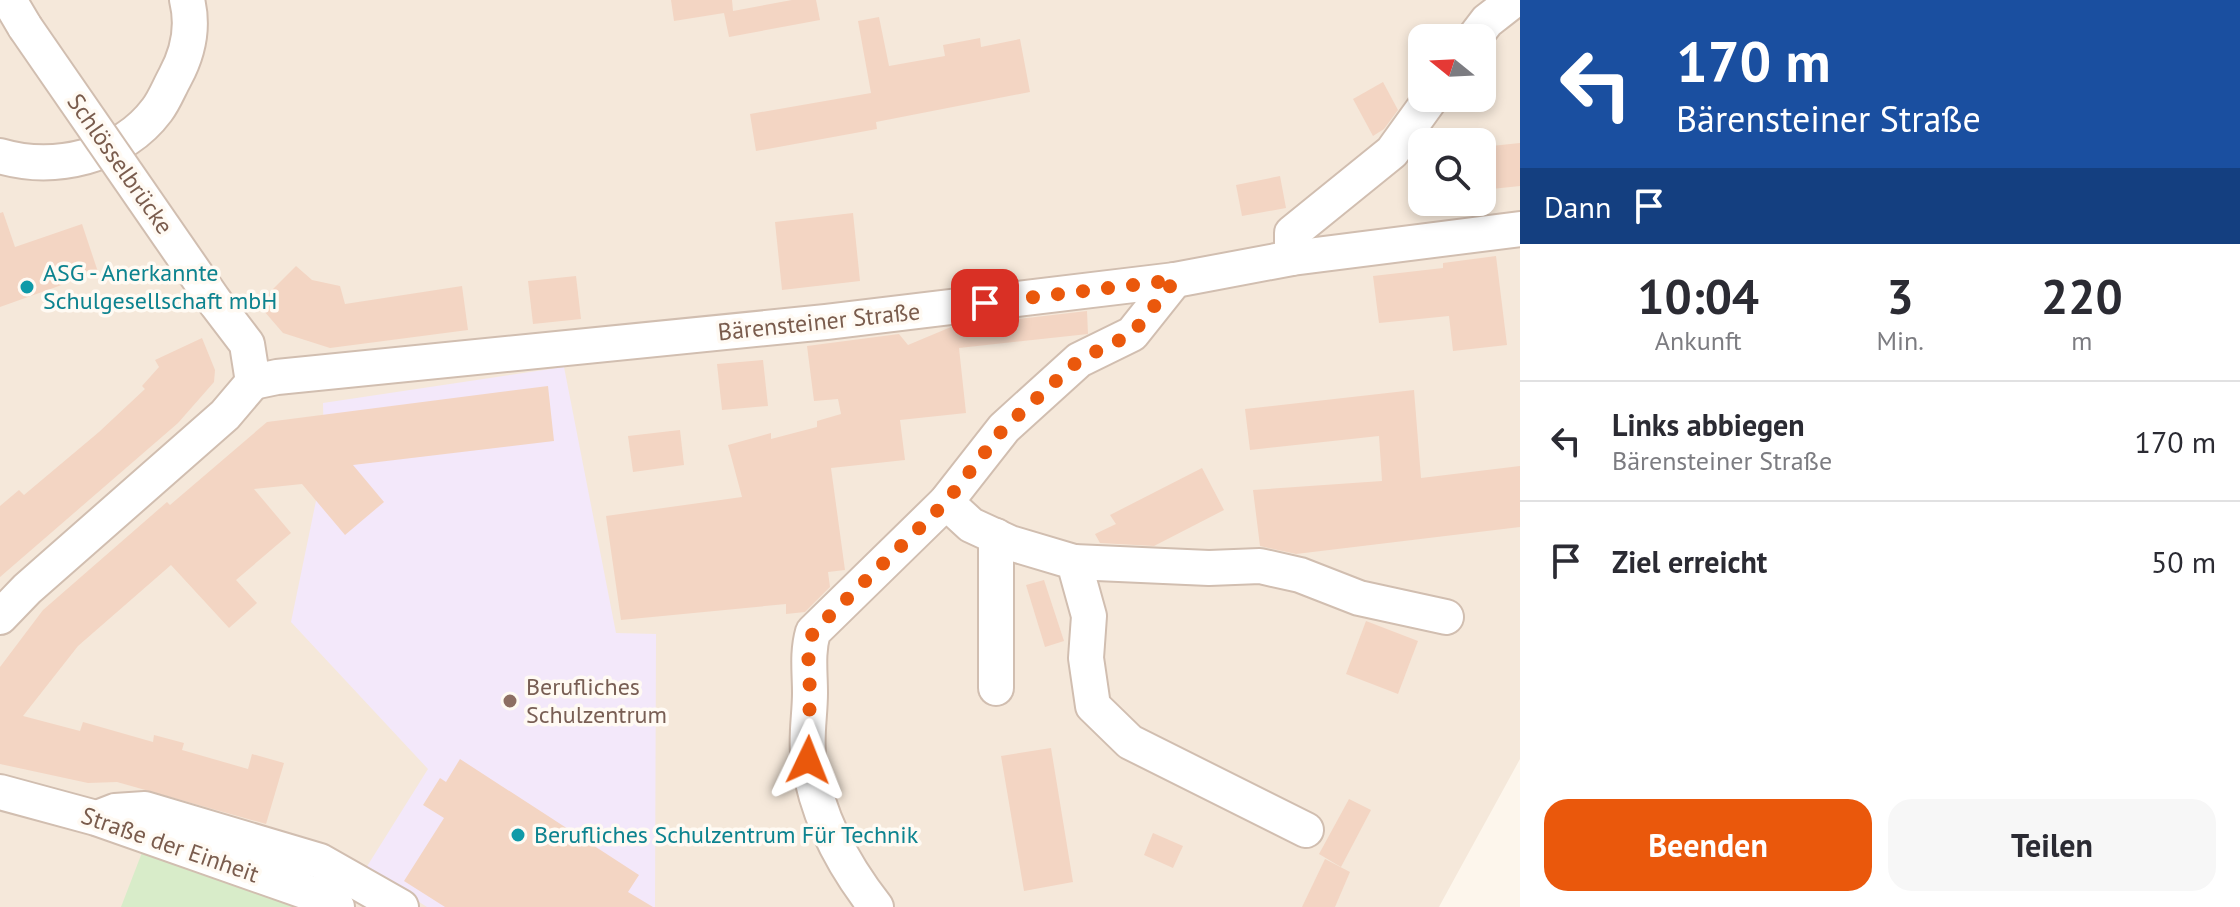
<!DOCTYPE html>
<html lang="de">
<meta charset="utf-8">
<style>
:root{--surface:#fff;--page:#f7f7f7;--text:#2b2b33;--muted:#7c7c81;--line:#e1e1e2;--accent:#ea580c}
body{margin:0;font-family:"PT Sans",sans-serif;background:var(--page);color:var(--text);height:100vh;display:flex;flex-direction:column;font-size:30px;white-space:nowrap}
*{box-sizing:border-box;margin:0}
p{font-size:26px;color:var(--muted)}
.icon{flex:none;width:44px;height:44px;fill:none;stroke:currentColor;stroke-width:2;stroke-linecap:round;stroke-linejoin:round}
.map{position:relative;flex:1;overflow:hidden}
.drawer{display:flex;flex-direction:column;background:var(--surface);width:720px}
.drawer>*{flex:none}
.top-card{background:#1a4fa0;color:#fff;overflow:hidden}
.needle{width:52px;rotate:288deg}
.buttons{position:absolute;left:1408px;top:24px;display:grid;gap:16px}
.buttons a{display:grid;place-items:center;width:88px;height:88px;border-radius:16px;background:var(--surface);box-shadow:0 4px 12px #0003;font-size:40px}
.pin{position:absolute;display:grid;place-items:center;width:68px;height:68px;color:#fff;margin:-34px;border-radius:16px;box-shadow:0 4px 12px #0006}
.me{position:absolute;width:88px;margin:-44px;rotate:2deg;stroke-linejoin:round;filter:drop-shadow(0 0 6px #0008)}
.turn{display:flex;align-items:center;gap:28px;height:168px;padding:0 24px;font-size:36px}
.turn .icon{width:104px;height:104px;stroke-width:2.5}
.turn b{display:block;font-size:56px;line-height:68px}
.then{display:flex;align-items:center;height:76px;padding:0 24px;background:#0003;gap:16px;font-size:30px}
.eta{display:flex;justify-content:space-evenly;align-items:center;height:136px;text-align:center}
.eta b{font-size:48px;font-weight:700;line-height:56px}
.action{display:flex;gap:16px;margin-top:auto;padding:16px 24px}
.action a{flex:1;height:92px;border-radius:24px;background:var(--accent);color:#fff;font-size:32px;font-weight:700;line-height:92px;text-align:center}
.action a+a{background:var(--page);color:var(--text)}
ul{padding:0;list-style:none}
li{display:flex;align-items:center;gap:24px;height:120px;padding:0 24px;border-top:2px solid var(--line)}
li div{flex:1}
li b{display:block;font-size:30px}
li em{font-style:normal}
main{display:flex;flex:1;min-height:0}
.map>svg:first-child{display:block}
.residential{fill:#f5e8da;fill-rule:evenodd}
.education{fill:#f3e8fa}
.green{fill:#d8ecc9}
.building{fill:#f3d5c3}
.lines{fill:none;stroke-linecap:round;stroke-linejoin:round}
.minor-casing{stroke:#d1beb0;stroke-width:38}
.minor{stroke:#fff;stroke-width:34}
.minor-bridge-casing{stroke:#d1beb0;stroke-width:38;stroke-linecap:butt}
.minor-bridge{stroke:#fff;stroke-width:34}
.route{stroke:#ea580c;stroke-width:14;stroke-dasharray:0 25.2}
.culture-dot{fill:#0f9aa8;stroke:#fffaf3;stroke-width:3}
.education-dot{fill:#8d6e63;stroke:#fffaf3;stroke-width:3}
.labels{text-anchor:middle;stroke-width:7;stroke-linejoin:round;paint-order:stroke}
.street-label{font-size:24px;fill:#7a5c4d;stroke:#fffaf3}
.culture-label{font-size:24px;fill:#0d838f;stroke:#fffaf3;text-anchor:start}
.education-label{font-size:24px;fill:#785e54;stroke:#fffaf3;text-anchor:start}
</style>
<main>
<div class="map">
<svg width="1520" height="907" viewBox="0 0 1520 907">
<rect width="100%" height="100%" fill="#fdf6ec"/>
<!-- residential -->
<path class="residential" d="M 0,0 L 1520,0 L 1520,759 L 1440,905 L 1439,907 L 0,907 ZM 1422,38 L 1482,38 L 1482,98 L 1422,98 ZM 1422,142 L 1482,142 L 1482,202 L 1422,202 Z"/>
<!-- education -->
<path class="education" d="M 564,367 L 616,633 L 656,634 L 655,907 L 427,907 L 366,868 L 428,769 L 291,622 L 317,496 L 325,492 L 323,403 Z"/>
<!-- green -->
<path class="green" d="M 148,837 L 337,907 L 121,907 Z"/>
<!-- building -->
<g class="building">
<path d="M 671,0 L 732,0 L 733,11 L 792,0 L 816,0 L 820,20 L 729,37 L 724,13 L 674,21 Z"/>
<path d="M 879,17 L 889,66 L 945,56 L 943,45 L 980,38 L 981,47 L 1020,39 L 1030,92 L 876,122 L 877,129 L 756,151 L 750,114 L 871,93 L 858,21 Z"/>
<path d="M 1383,82 L 1398,110 L 1384,129 L 1373,136 L 1353,99 Z"/>
<path d="M 1520,143 L 1520,186 L 1482,190 L 1482,147 Z"/>
<path d="M 1280,176 L 1286,208 L 1242,216 L 1236,185 Z"/>
<path d="M 3,212 L 15,247 L 82,224 L 98,272 L 0,307 L 0,213 Z"/>
<path d="M 853,213 L 860,281 L 782,290 L 775,222 Z"/>
<path d="M 1496,256 L 1507,345 L 1453,351 L 1449,316 L 1379,323 L 1373,276 L 1443,268 L 1443,263 Z"/>
<path d="M 296,266 L 312,280 L 340,286 L 345,304 L 462,286 L 468,330 L 330,348 L 283,333 L 258,304 Z"/>
<path d="M 576,276 L 581,319 L 533,324 L 528,281 Z"/>
<path d="M 1087,311 L 1088,334 L 959,348 L 966,413 L 900,420 L 905,460 L 831,468 L 845,570 L 828,572 L 830,587 L 805,612 L 786,614 L 786,604 L 621,620 L 606,516 L 742,497 L 728,445 L 771,433 L 771,439 L 817,427 L 817,421 L 841,414 L 838,399 L 814,401 L 807,346 L 899,334 L 908,345 L 951,327 Z"/>
<path d="M 202,338 L 215,370 L 214,382 L 178,423 L 0,577 L 0,506 L 19,490 L 24,495 L 99,432 L 145,389 L 142,386 L 159,367 L 155,360 Z"/>
<path d="M 763,360 L 768,406 L 722,410 L 717,364 Z"/>
<path d="M 548,386 L 554,441 L 353,465 L 384,502 L 345,535 L 302,484 L 254,489 L 291,533 L 236,580 L 257,603 L 229,628 L 171,565 L 78,646 L 23,716 L 80,731 L 83,722 L 153,742 L 154,735 L 184,743 L 182,750 L 248,769 L 252,754 L 284,763 L 266,824 L 117,782 L 88,783 L 0,764 L 0,667 L 43,610 L 167,502 L 170,505 L 267,422 Z"/>
<path d="M 1414,390 L 1421,478 L 1520,466 L 1520,527 L 1296,554 L 1260,546 L 1253,490 L 1382,481 L 1379,436 L 1250,450 L 1245,409 Z"/>
<path d="M 680,430 L 684,465 L 633,472 L 628,436 Z"/>
<path d="M 1202,468 L 1224,510 L 1154,546 L 1100,543 L 1095,534 L 1116,524 L 1110,515 Z"/>
<path d="M 1044,580 L 1064,641 L 1045,647 L 1026,585 Z"/>
<path d="M 1366,621 L 1418,641 L 1398,694 L 1346,674 Z"/>
<path d="M 1051,748 L 1073,882 L 1024,891 L 1001,756 Z"/>
<path d="M 460,759 L 639,875 L 628,892 L 653,907 L 445,907 L 404,881 L 444,818 L 423,805 L 440,778 L 446,782 Z"/>
<path d="M 1349,799 L 1371,810 L 1341,867 L 1319,854 Z"/>
<path d="M 1153,833 L 1183,846 L 1173,868 L 1144,855 Z"/>
<path d="M 1325,859 L 1350,872 L 1335,907 L 1302,907 Z"/>
</g>
<g class="lines">
<!-- minor casing -->
<g class="minor-casing">
<g id="minor">
<path d="M 9,0 L 25,27"/>
<path d="M 1474,38 L 1487,21 L 1514,0"/>
<path d="M 0,156 C 54,172 122,157 157,110 C 164,101 169,88 175,77 C 188,53 194,28 187,0"/>
<path d="M 1292,258 L 1292,233 L 1392,152 L 1431,98"/>
<path d="M 215,302 L 247,344 L 253,382"/>
<path d="M 253,382 L 277,377 L 826,322 L 1175,280 L 1292,258 L 1520,229"/>
<path d="M 946,502 L 971,525 L 1010,543 L 1074,562 L 1089,616 L 1086,658 L 1093,706 L 1130,742 L 1306,830"/>
<path d="M 1074,562 L 1209,568 L 1260,566 L 1300,575 L 1359,598 L 1446,617"/>
<path d="M 0,617 L 27,589 L 225,415 L 253,382"/>
<path d="M 996,688 L 996,536"/>
<path d="M 0,792 L 96,818 L 307,892 L 337,907"/>
<path d="M 97,818 L 115,811 L 145,809 L 320,861 L 401,907"/>
<path d="M 876,907 C 843,865 817,816 809,762 C 805,740 810,716 810,693 C 810,672 807,653 813,632 L 946,502 L 1004,428 L 1079,360 L 1132,334 L 1175,280"/>
</g>
</g>
<!-- minor -->
<use href="#minor" class="minor"/>
<!-- minor-bridge casing -->
<g class="minor-bridge-casing">
<path id="minor-bridge" d="M 25,27 L 215,302"/>
</g>
<!-- minor-bridge -->
<use href="#minor-bridge" class="minor-bridge"/>
</g>
<g class="lines">
<!-- route -->
<path class="route" d="M 808,760 L 810,693 L 808,649 L 813,632 L 946,502 L 1004,428 L 1079,360 L 1132,334 L 1175,280 L 985,303"/>
</g>
<!-- markers -->
<g class="culture-dot">
<circle cx="27" cy="287" r="8"/>
<circle cx="518" cy="835" r="8"/>
</g>
<circle class="education-dot" cx="510" cy="701" r="8"/>
<g class="labels">
<!-- street labels -->
<g class="street-label">
<text transform="translate(120 164) rotate(55)" y="8">Schlösselbrücke</text>
<text transform="translate(819 322) rotate(-6)" y="8">Bärensteiner Straße</text>
<text transform="translate(170 845) rotate(19)" y="8">Straße der Einheit</text>
</g>
<!-- culture labels -->
<g class="culture-label">
<text x="43" y="281">ASG - Anerkannte<tspan x="43" dy="28">Schulgesellschaft mbH</tspan></text>
<text x="534" y="843">Berufliches Schulzentrum Für Technik</text>
</g>
<!-- education labels -->
<g class="education-label">
<text x="526" y="695">Berufliches<tspan x="526" dy="28">Schulzentrum</tspan></text>
</g>
</g>
</svg>
<div class="buttons">
<a><svg class="needle" viewBox="-14 -14 28 28"><path d="M0-13l5 13h-10z" fill="#e53935"/><path d="M0 13l5-13h-10z" fill="#7c7c81"/></svg></a>
<a><svg class="icon" aria-label="search" viewBox="0 0 24 24"><circle cx="10" cy="10" r="6"/><path d="M15 15l6 6"/></svg></a>
</div>
<div class="pin" style="left:985px;top:303px;background:#d93025"><svg class="icon" aria-label="arrive" viewBox="0 0 24 24"><path d="M6 21V4h12l-3 4 3 4H6"/></svg></div>
<svg class="me" style="left:808px;top:760px" viewBox="-20 -20 40 40"><path d="M0-17L14 15 0 8-14 15z" fill="#ea580c" stroke="#fff" stroke-width="4"/></svg>
</div>
<section class="drawer">
<div class="top-card">
<div class="turn"><svg class="icon" aria-label="left" viewBox="0 0 24 24"><path d="M17 20v-9H6M10 6l-5 5 5 5"/></svg><div><b>170 m</b>Bärensteiner Straße</div></div>
<div class="then">Dann<svg class="icon" aria-label="arrive" viewBox="0 0 24 24"><path d="M6 21V4h12l-3 4 3 4H6"/></svg></div>
</div>
<div class="eta">
<div><b>10:04</b><p>Ankunft</p></div>
<div><b>3</b><p>Min.</p></div>
<div><b>220</b><p>m</p></div>
</div>
<ul>
<li><svg class="icon" aria-label="left" viewBox="0 0 24 24"><path d="M17 20v-9H6M10 6l-5 5 5 5"/></svg><div><b>Links abbiegen</b><p>Bärensteiner Straße</p></div><em>170 m</em></li>
<li><svg class="icon" aria-label="arrive" viewBox="0 0 24 24"><path d="M6 21V4h12l-3 4 3 4H6"/></svg><div><b>Ziel erreicht</b></div><em>50 m</em></li>
</ul>
<div class="action"><a>Beenden</a><a>Teilen</a></div>
</section>
</main>
